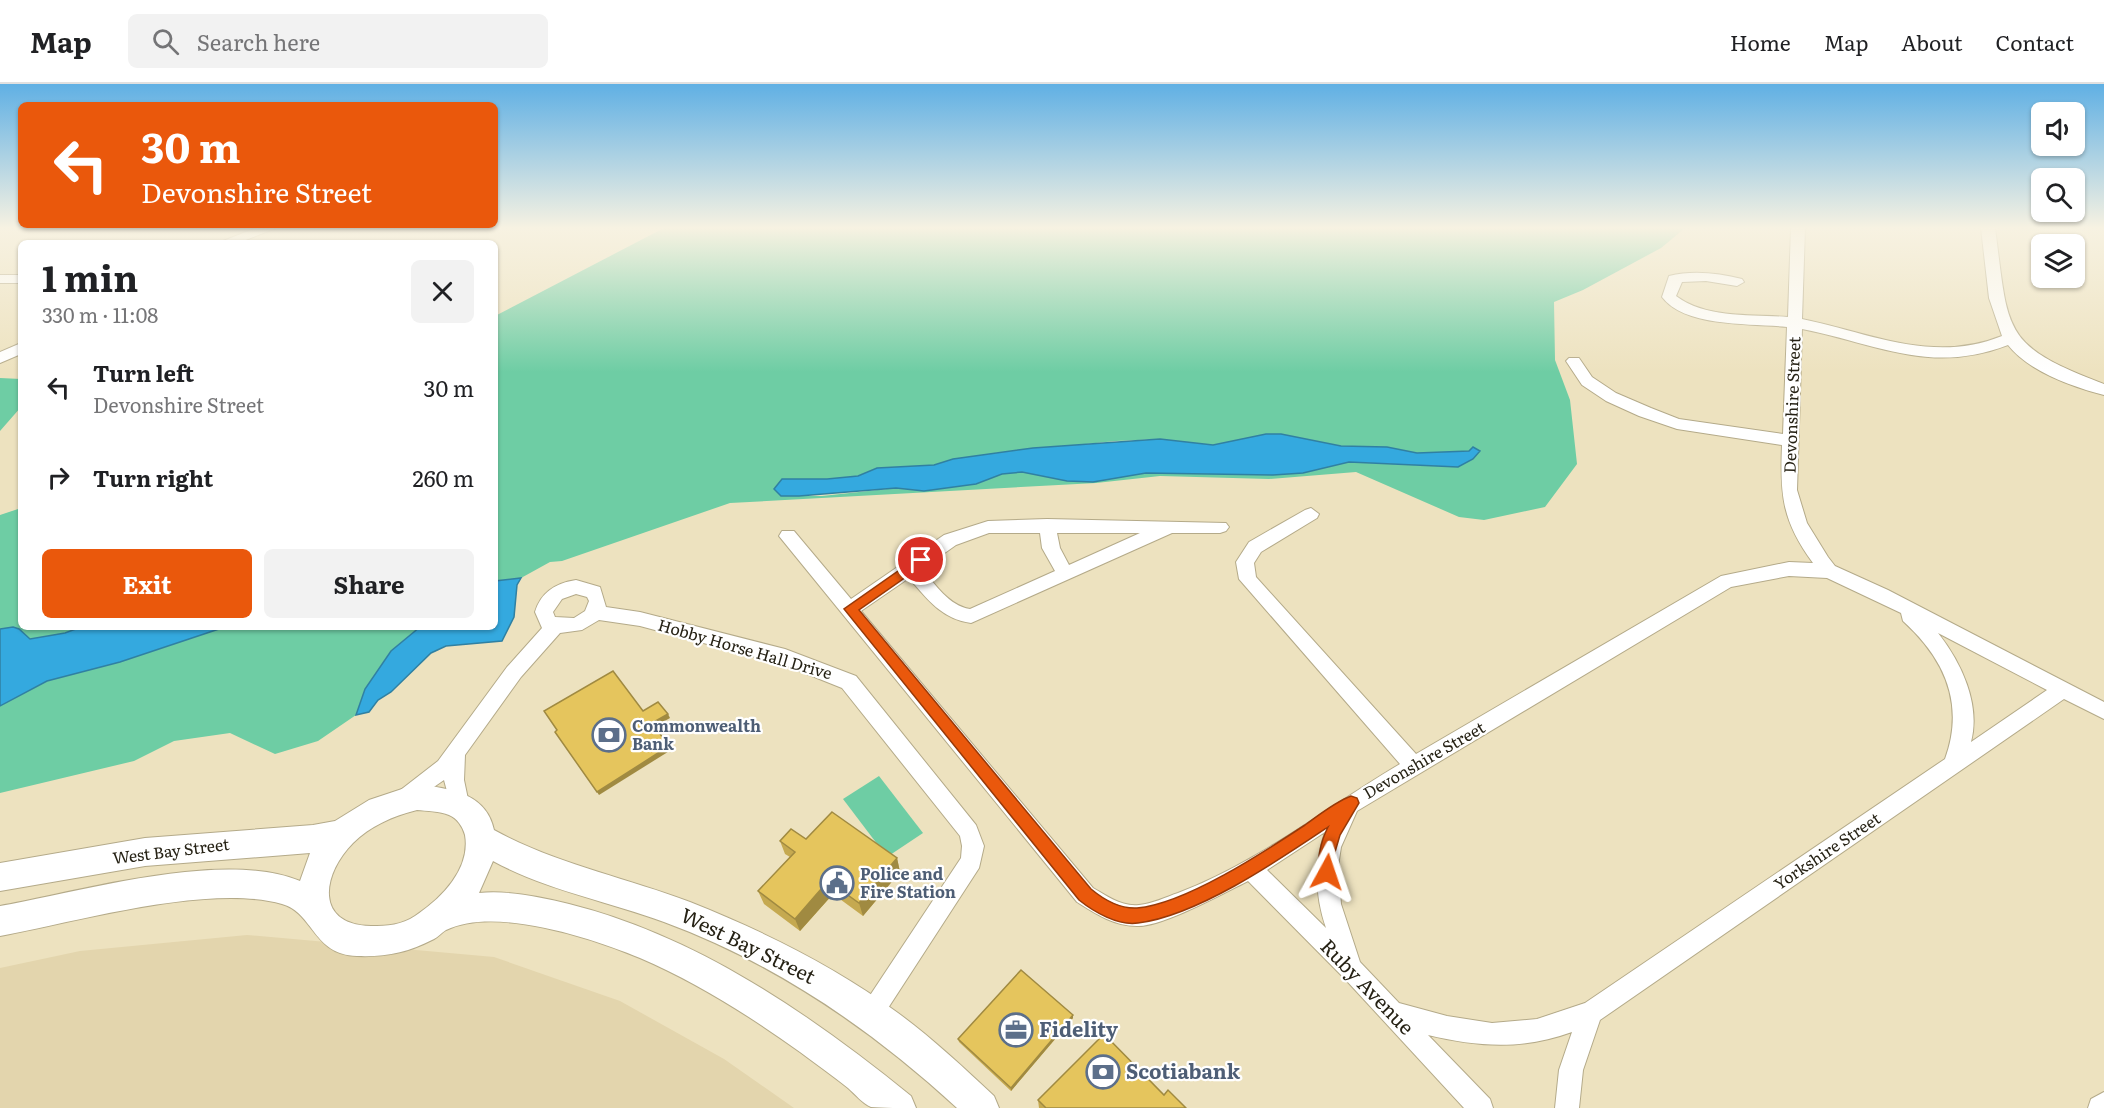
<!DOCTYPE html>
<meta charset="utf-8">
<style>
:root{--surface:#fff;--page:#f2f2f2;--text:#202124;--muted:#757577;--line:#e0e0e0;--accent:#ea580c}
body{margin:0;font-family:Literata,serif;background:var(--page);color:var(--text);height:100vh;display:flex;flex-direction:column;font-size:22px;white-space:nowrap}
*{box-sizing:border-box;margin:0}
p{font-size:20px;color:var(--muted)}
.icon{flex:none;width:33px;height:33px;fill:none;stroke:currentColor;stroke-width:2;stroke-linecap:round;stroke-linejoin:round}
.map{position:relative;flex:1;overflow:hidden}
.drawer{position:absolute;left:18px;top:156px;width:480px;height:390px;display:flex;flex-direction:column;background:var(--surface);border-radius:9px;box-shadow:0 2px 4px #0004}
.drawer>*{flex:none}
.banner{position:absolute;left:18px;top:18px;width:480px;height:126px;border-radius:9px;box-shadow:0 2px 4px #0004;background:#ea580c;color:#fff;overflow:hidden}
.fabs{position:absolute;left:2031px;top:18px;display:grid;gap:12px}
.fabs a{display:grid;place-items:center;width:54px;height:54px;border-radius:9px;background:var(--surface);box-shadow:0 2px 4px #0004;font-size:30px}
.pin{position:absolute;display:grid;place-items:center;width:51px;height:51px;color:#fff;margin:-26px;border:3px solid #fff;border-radius:50%;box-shadow:0 2px 6px #0007}
.me{position:absolute;width:66px;margin:-33px;rotate:5deg;stroke-linejoin:round;filter:drop-shadow(0 0 4px #0008)}
.turn{display:flex;align-items:center;gap:21px;height:126px;padding:0 24px;font-size:27px}
.turn .icon{width:78px;height:78px;stroke-width:2.5}
.turn b{display:block;font-size:42px;line-height:51px}
.round{display:grid;place-items:center;flex:none;width:63px;height:63px;border-radius:9px;background:var(--page)}
.headline{display:flex;align-items:center;justify-content:space-between;height:102px;padding:0 24px}
h1{font-size:36px;font-weight:700;line-height:45px}
.primary-button{display:flex;gap:12px;margin-top:auto;padding:12px 24px}
.primary-button a{flex:1;height:69px;border-radius:9px;background:var(--accent);color:#fff;font-size:24px;font-weight:700;line-height:69px;text-align:center}
.primary-button a+a{background:var(--page);color:var(--text)}
ul{padding:0;list-style:none}
li{display:flex;align-items:center;gap:18px;height:90px;padding:0 24px}
li div{flex:1}
li b{display:block;font-size:22px}
li em{font-style:normal}
header{display:flex;align-items:center;gap:36px;box-sizing:border-box;height:84px;padding:0 30px;background:var(--surface);border-bottom:2px solid var(--line)}
header strong{font-size:28px}
nav{display:flex;gap:33px;margin-inline-start:auto;font-size:21px}
.search{width:420px;height:54px;background:var(--page);display:flex;align-items:center;gap:15px;box-sizing:border-box;padding:0 21px;border-radius:9px;color:var(--muted);font-size:22px}
.map>svg:first-child{display:block}
.built{fill:#e3d5ad}
.green{fill:#6ecda4;fill-rule:evenodd}
.water{fill:#34a9df;stroke:#3080a2;stroke-width:1.5}
.lines{fill:none;stroke-linecap:round;stroke-linejoin:round}
.street-casing{stroke:#b4aa89;stroke-width:2}
.secondary-casing{stroke:#b4aa89;stroke-width:2}
.street{fill:#fff;fill-rule:evenodd}
.secondary{fill:#fff;fill-rule:evenodd}
.wall{fill:#c5a950}
.shaded-wall{fill:#a08a41}
.building{fill:#e5c55d;stroke:#a08a41;stroke-width:1.5}
.route{fill:#ea580c;stroke:#983908;stroke-width:1.5}
.labels{text-anchor:middle;stroke-width:4.5;stroke-linejoin:round;paint-order:stroke}
.street-label{font-size:16px;fill:#262215;stroke:#fff}
.service-label{font-size:16px;font-weight:bold;fill:#4e5e75;stroke:#fff;text-anchor:start}
.near-street-label{font-size:20px;fill:#262215;stroke:#fff}
.near-service-label{font-size:20px;font-weight:bold;fill:#4e5e75;stroke:#fff;text-anchor:start}
</style>
<header>
<strong>Map</strong>
<div class="search"><svg class="icon" aria-label="search" viewBox="0 0 24 24"><circle cx="10" cy="10" r="6"/><path d="M15 15l6 6"/></svg>Search here</div>
<nav><a>Home</a><a>Map</a><a>About</a><a>Contact</a></nav>
</header>
<div class="map">
<svg width="2104" height="1024" viewBox="0 0 2104 1024">
<rect width="100%" height="100%" fill="#ede2bf"/>
<!-- built -->
<path class="built" d="M 247,851 L 494,873 L 620,917 L 724,975 L 794,1024 L 0,1024 L 0,884 L 80,867 Z"/>
<!-- green -->
<g class="green">
<path d="M 664,144 L 1685,144 L 1661,164 L 1583,206 L 1554,218 L 1555,276 L 1570,316 L 1577,380 L 1545,423 L 1484,436 L 1459,433 L 1356,388 L 1269,395 L 1160,392 L 1096,399 L 730,419 L 562,477 L 550,478 L 521,494 L 495,497 L 495,232 ZM 1267,350 L 1281,350 L 1341,362 L 1387,363 L 1417,369 L 1469,367 L 1474,363 L 1458,383 L 1349,378 L 1303,389 L 1273,391 L 1146,389 L 1067,397 L 1022,388 L 1002,390 L 976,400 L 924,407 L 896,404 L 822,412 L 781,412 L 827,395 L 858,392 L 877,384 L 934,381 L 995,369 L 1116,357 L 1160,355 L 1213,361 Z"/>
<path d="M 0,294 L 21,295 L 21,323 L 0,347 Z"/>
<path d="M 21,424 L 21,543 L 81,543 L 65,549 L 30,555 L 13,543 L 0,545 L 0,431 Z"/>
<path d="M 225,543 L 420,543 L 391,567 L 365,605 L 356,631 L 318,657 L 275,670 L 230,649 L 174,657 L 134,677 L 0,709 L 0,622 L 47,597 L 120,578 Z"/>
<path d="M 879,692 L 923,749 L 887,773 L 843,715 Z"/>
</g>
<!-- water -->
<g class="water">
<path d="M 1266,350 L 1281,350 L 1341,362 L 1387,363 L 1417,369 L 1469,367 L 1473,363 L 1480,367 L 1473,375 L 1458,383 L 1349,378 L 1303,389 L 1273,391 L 1146,389 L 1093,398 L 1067,397 L 1022,388 L 1002,390 L 976,400 L 924,407 L 896,404 L 799,412 L 781,412 L 774,405 L 782,395 L 827,395 L 858,392 L 877,384 L 934,381 L 953,375 L 1033,364 L 1160,355 L 1213,361 Z"/>
<path d="M 521,494 L 517,501 L 514,533 L 502,557 L 446,562 L 431,569 L 391,608 L 378,616 L 369,628 L 356,631 L 365,605 L 391,567 L 420,543 L 495,543 L 495,497 Z"/>
<path d="M 13,543 L 19,545 L 30,555 L 65,549 L 81,543 L 225,543 L 120,578 L 47,597 L 0,622 L 0,545 Z"/>
</g>
<g class="lines">
<!-- street casing -->
<g class="street-casing">
<g id="street">
<path d="M 256,144 L 276,144 L 238,159 L 218,159 Z"/>
<path d="M 1791,144 L 1805,144 L 1802,235 C 1870,249 1933,280 2002,252 L 1989,214 L 1981,144 L 1995,144 C 2009,247 2000,261 2104,300 L 2104,311 C 2073,303 2028,287 2008,261 C 1930,291 1878,260 1802,245 L 1797,406 L 1807,439 L 1828,473 L 1835,482 L 1888,506 L 2104,618 L 2104,635 L 2064,615 L 1600,936 L 1583,986 L 1579,1024 L 1555,1024 L 1559,986 L 1572,948 C 1523,966 1478,963 1428,951 L 1490,1015 L 1493,1024 L 1464,1024 L 1345,895 L 1248,797 C 1224,809 1162,843 1137,842 C 1114,842 1096,830 1077,818 L 779,452 L 782,447 L 794,447 L 851,515 L 944,451 L 988,437 L 1047,435 L 1226,439 L 1229,443 L 1226,447 L 1220,449 L 1172,449 L 971,539 C 942,535 927,515 909,494 L 861,527 L 1093,804 C 1107,812 1122,823 1139,821 C 1152,820 1166,813 1178,809 C 1258,779 1327,723 1400,680 L 1239,495 L 1236,478 L 1249,458 L 1305,426 L 1311,424 L 1319,430 L 1317,434 L 1261,468 L 1254,479 L 1256,493 L 1416,670 L 1721,492 L 1789,478 L 1813,479 C 1782,437 1780,411 1782,361 L 1677,345 L 1639,332 L 1606,317 L 1582,301 L 1566,277 L 1569,274 L 1579,274 L 1592,293 L 1616,309 L 1651,324 L 1679,335 L 1783,350 L 1787,243 C 1752,239 1685,244 1662,213 L 1669,192 C 1693,186 1718,189 1742,195 L 1744,198 L 1737,202 L 1706,197 L 1682,198 L 1676,212 C 1707,235 1751,230 1788,233 ZM 989,449 L 1040,449 L 1042,464 L 1055,487 L 970,525 C 949,522 935,500 922,485 L 956,461 ZM 1057,449 L 1140,449 L 1069,481 L 1060,464 ZM 1789,492 L 1827,494 L 1901,529 L 1903,537 C 1945,575 1965,620 1945,675 L 1585,919 L 1537,935 L 1492,939 L 1447,932 L 1399,919 L 1360,878 L 1341,820 L 1338,782 L 1341,763 L 1357,727 L 1731,503 ZM 1938,549 L 2047,606 L 1971,658 C 1981,620 1961,578 1938,549 ZM 1325,748 C 1314,780 1315,812 1326,844 L 1267,786 Z"/>
<rect x="0" y="191" width="21" height="8"/>
<path d="M 21,259 L 21,270 L 0,279 L 0,268 Z"/>
<path d="M 576,496 L 600,503 L 606,523 L 640,528 L 785,565 L 856,592 L 976,741 L 984,762 L 979,784 L 879,938 L 871,942 L 863,938 L 859,930 L 863,922 L 961,774 L 962,762 L 960,752 L 842,604 L 782,580 L 640,542 L 599,536 L 582,546 L 560,549 L 521,593 L 465,671 L 464,696 L 469,720 L 466,726 L 459,729 L 452,726 L 444,696 L 405,723 L 398,720 L 395,714 L 398,708 L 438,677 L 507,583 L 542,544 L 535,528 C 541,508 556,499 576,496 ZM 576,510 L 587,513 L 589,517 L 585,527 L 574,534 L 555,533 L 553,528 L 562,515 Z"/>
<path d="M 2104,1008 L 2104,1024 L 2088,1024 L 2091,1015 Z"/>
</g>
</g>
<!-- secondary casing -->
<g class="secondary-casing">
<path id="secondary" d="M 417,700 C 449,705 486,708 494,746 C 556,780 624,793 690,818 C 763,847 834,882 898,929 C 932,954 963,983 994,1012 L 999,1024 L 957,1024 C 870,944 775,879 664,838 C 607,817 546,806 493,777 L 479,809 C 508,806 541,813 569,820 C 697,852 810,930 911,1012 L 916,1024 C 904,1024 882,1024 871,1023 C 863,1020 855,1010 848,1004 C 833,992 816,980 800,968 C 750,932 696,898 640,874 C 592,854 495,822 446,846 C 441,849 438,853 434,855 C 407,869 386,873 357,872 C 313,871 314,829 282,820 C 210,799 75,838 0,852 L 0,822 C 80,808 224,765 300,797 L 310,769 L 145,782 L 0,807 L 0,779 L 145,754 L 313,741 L 335,737 L 369,716 ZM 417,726 C 426,727 440,727 449,731 C 457,734 463,743 465,751 C 471,785 441,815 415,832 C 402,841 387,842 371,842 C 314,841 322,790 353,759 C 370,742 393,732 417,726 Z"/>
</g>
<!-- street -->
<use href="#street" class="street"/>
<!-- secondary -->
<use href="#secondary" class="secondary"/>
</g>
<!-- wall -->
<g class="wall">
<path d="M 806,755 L 897,774 L 900,788 L 863,832 L 833,810 L 800,847 L 764,820 L 758,807 L 790,773 L 785,770 L 780,757 Z"/>
<path d="M 1073,934 L 1011,1007 L 959,958 L 958,955 Z"/>
<path d="M 1164,1011 L 1186,1024 L 1039,1024 L 1038,1016 Z"/>
</g>
<!-- shaded-wall -->
<g class="shaded-wall">
<path d="M 668,630 L 670,634 L 654,643 L 652,639 Z"/>
<path d="M 669,662 L 671,666 L 599,711 L 597,708 Z"/>
<path d="M 897,774 L 900,788 L 863,832 L 859,819 Z"/>
<path d="M 828,797 L 833,810 L 800,847 L 795,835 Z"/>
<path d="M 1073,931 L 1073,934 L 1011,1007 L 1011,1004 Z"/>
</g>
<!-- building -->
<g class="building">
<path d="M 613,587 L 643,627 L 658,618 L 668,630 L 652,639 L 669,662 L 597,708 L 555,648 L 557,646 L 544,627 Z"/>
<path d="M 832,728 L 897,774 L 859,819 L 828,797 L 795,835 L 758,807 L 795,768 L 780,757 L 791,745 L 806,755 Z"/>
<path d="M 1021,886 L 1073,931 L 1011,1004 L 958,955 Z"/>
<path d="M 1104,950 L 1164,1011 L 1168,1006 L 1186,1024 L 1046,1024 L 1038,1016 Z"/>
</g>
<!-- sky -->
<linearGradient id="sky" x2="0" y2="1"><stop stop-color="#60b0e4"/><stop offset="0.5" stop-color="#f7f2e2"/><stop offset="1" stop-color="#f7f2e2" stop-opacity="0"/></linearGradient>
<rect width="2104" height="288" fill="url(#sky)"/>
<!-- route -->
<path class="route" d="M 921,471 L 928,476 L 926,479 L 859,526 L 1091,805 C 1103,815 1120,825 1137,824 C 1185,820 1264,768 1305,741 C 1319,731 1335,718 1351,712 L 1357,714 L 1359,719 L 1340,751 L 1335,768 L 1333,793 L 1327,796 L 1322,793 C 1315,778 1321,757 1328,743 C 1279,776 1197,832 1138,839 C 1118,842 1094,828 1079,816 L 844,525 Z"/>
<!-- icons -->
<defs>
<g id="bank-ring" transform="scale(1.725)"><circle r="9.5" fill="#fff" stroke="#5c6f8a" stroke-width="1.5"/><path d="M-6-4H6V4H-6ZM0-2.3a2.3 2.3 0 1 0 0 4.6a2.3 2.3 0 1 0 0-4.6Z" fill="#5c6f8a"/></g>
<g id="civic-ring" transform="scale(1.725)"><circle r="9.5" fill="#fff" stroke="#5c6f8a" stroke-width="1.5"/><path d="M-.6-6.5H3V-4.5H.6V-3L4-1V1h2V6H-6V1h2V-1L-.6-3ZM-1.2 2.5V6h2.4V2.5Z" fill="#5c6f8a"/></g>
<g id="office-ring" transform="scale(1.725)"><circle r="9.5" fill="#fff" stroke="#5c6f8a" stroke-width="1.5"/><path d="M-6-3h4V-5.5h4V-3h4V5H-6ZM-1-4.5V-3h2v-1.5ZM-6 0V1H6V0Z" fill="#5c6f8a"/></g>
</defs>
<g fill-rule="evenodd">
<use href="#bank-ring" x="609" y="651"/>
<use href="#civic-ring" x="837" y="799"/>
<use href="#office-ring" x="1016" y="946"/>
<use href="#bank-ring" x="1103" y="988"/>
</g>
<g class="labels">
<!-- street labels -->
<g class="street-label">
<text transform="translate(1792 321) rotate(-88)" y="6">Devonshire Street</text>
<text transform="translate(745 565) rotate(16)" y="6">Hobby Horse Hall Drive</text>
<text transform="translate(1424 676) rotate(-30)" y="6">Devonshire Street</text>
<text transform="translate(171 767) rotate(-7)" y="6">West Bay Street</text>
<text transform="translate(1827 767) rotate(-34)" y="6">Yorkshire Street</text>
</g>
<!-- service labels -->
<g class="service-label">
<text x="632" y="648">Commonwealth<tspan x="632" dy="18">Bank</tspan></text>
<text x="860" y="796">Police and<tspan x="860" dy="18">Fire Station</tspan></text>
</g>
<!-- near-street labels -->
<g class="near-street-label">
<text transform="translate(748 862) rotate(26)" y="7">West Bay Street</text>
<text transform="translate(1367 903) rotate(46)" y="7">Ruby Avenue</text>
</g>
<!-- near-service labels -->
<g class="near-service-label">
<text x="1039" y="953">Fidelity</text>
<text x="1126" y="995">Scotiabank</text>
</g>
</g>
</svg>
<div class="fabs">
<a><svg class="icon" aria-label="sound" viewBox="0 0 24 24"><path d="M4 9h4l5-4v14l-5-4H4zM17 9q2 3 0 6"/></svg></a>
<a><svg class="icon" aria-label="search" viewBox="0 0 24 24"><circle cx="10" cy="10" r="6"/><path d="M15 15l6 6"/></svg></a>
<a><svg class="icon" aria-label="layers" viewBox="0 0 24 24"><path d="M12 4l9 5-9 5-9-5zM3 14l9 5 9-5"/></svg></a>
</div>
<div class="pin" style="left:921px;top:476px;background:#d93025"><svg class="icon" aria-label="arrive" viewBox="0 0 24 24"><path d="M6 21V4h12l-3 4 3 4H6"/></svg></div>
<svg class="me" style="left:1327px;top:788px" viewBox="-20 -20 40 40"><path d="M0-17L14 15 0 8-14 15z" fill="#ea580c" stroke="#fff" stroke-width="4"/></svg>
<div class="banner">
<div class="turn"><svg class="icon" aria-label="left" viewBox="0 0 24 24"><path d="M17 20v-9H6M10 6l-5 5 5 5"/></svg><div><b>30 m</b>Devonshire Street</div></div>
</div>
<section class="drawer">
<div class="headline"><div><h1>1 min</h1><p>330 m · 11:08</p></div><a class="round"><svg class="icon" aria-label="close" viewBox="0 0 24 24"><path d="M6 6l12 12M18 6L6 18"/></svg></a></div>
<ul>
<li><svg class="icon" aria-label="left" viewBox="0 0 24 24"><path d="M17 20v-9H6M10 6l-5 5 5 5"/></svg><div><b>Turn left</b><p>Devonshire Street</p></div><em>30 m</em></li>
<li><svg class="icon" aria-label="right" viewBox="0 0 24 24"><path d="M7 20v-9h11M14 6l5 5-5 5"/></svg><div><b>Turn right</b></div><em>260 m</em></li>
</ul>
<div class="primary-button"><a>Exit</a><a>Share</a></div>
</section>
</div>
